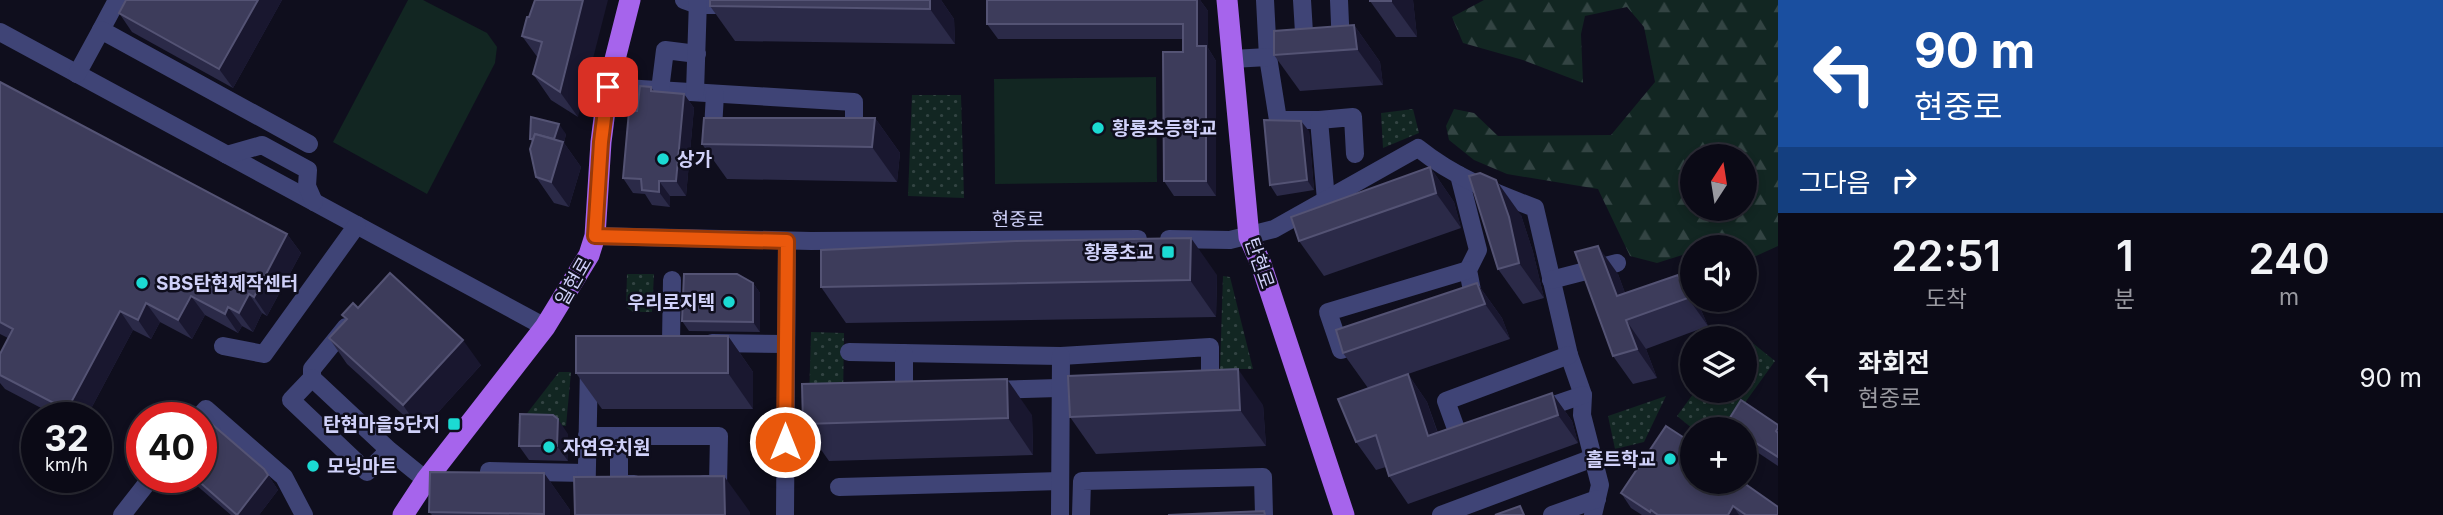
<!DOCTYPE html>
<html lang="ko">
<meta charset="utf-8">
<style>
:root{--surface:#0b0a16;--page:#14131f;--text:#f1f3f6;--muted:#9a9aa1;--line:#2b2b35}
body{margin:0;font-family:Inter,"Noto Sans KR",sans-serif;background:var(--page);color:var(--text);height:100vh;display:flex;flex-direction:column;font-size:26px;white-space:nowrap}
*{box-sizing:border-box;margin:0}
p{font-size:23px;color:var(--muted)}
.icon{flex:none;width:38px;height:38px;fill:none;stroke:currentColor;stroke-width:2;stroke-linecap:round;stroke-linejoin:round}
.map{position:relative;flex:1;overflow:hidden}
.drawer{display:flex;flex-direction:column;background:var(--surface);width:665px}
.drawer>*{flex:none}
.guide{background:#1a4fa0;color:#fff;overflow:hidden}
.needle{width:46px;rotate:12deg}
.controls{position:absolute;left:1680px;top:144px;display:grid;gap:14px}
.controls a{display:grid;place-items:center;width:77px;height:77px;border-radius:50%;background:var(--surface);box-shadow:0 4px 10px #0003,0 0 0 2px var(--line);font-size:35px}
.speed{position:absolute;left:21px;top:402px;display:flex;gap:14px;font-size:35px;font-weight:700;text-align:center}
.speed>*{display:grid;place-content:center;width:91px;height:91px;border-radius:50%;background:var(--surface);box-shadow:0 4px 10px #0003,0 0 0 2px var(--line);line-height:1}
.speed small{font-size:18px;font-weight:400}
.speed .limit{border:10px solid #d22;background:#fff;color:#111}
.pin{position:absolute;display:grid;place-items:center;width:60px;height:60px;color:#fff;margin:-30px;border-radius:14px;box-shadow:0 4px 10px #0006}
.me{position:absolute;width:77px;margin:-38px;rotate:0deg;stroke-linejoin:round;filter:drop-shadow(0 0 5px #0008)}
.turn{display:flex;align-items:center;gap:24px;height:147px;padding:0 21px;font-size:32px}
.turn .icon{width:91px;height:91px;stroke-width:2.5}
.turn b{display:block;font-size:49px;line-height:60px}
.then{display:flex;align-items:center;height:66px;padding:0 21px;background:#0003;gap:14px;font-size:26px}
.eta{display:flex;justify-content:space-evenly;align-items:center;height:119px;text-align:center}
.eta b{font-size:42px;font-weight:600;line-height:49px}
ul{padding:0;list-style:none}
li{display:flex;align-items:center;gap:21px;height:91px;padding:0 21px}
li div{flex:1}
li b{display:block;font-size:26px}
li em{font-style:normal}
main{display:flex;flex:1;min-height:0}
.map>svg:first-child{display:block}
.green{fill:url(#green-dots)}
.forest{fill:url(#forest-firs);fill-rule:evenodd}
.pitch{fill:#122622}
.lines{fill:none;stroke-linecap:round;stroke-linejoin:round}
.minor{stroke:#3f4476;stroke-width:18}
.major{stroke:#a664ec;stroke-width:21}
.wall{fill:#2b2a48}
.shaded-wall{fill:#19172f}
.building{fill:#3d3c5b;stroke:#545374;stroke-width:2}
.route-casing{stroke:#983908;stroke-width:18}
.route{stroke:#ea580c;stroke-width:12}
.poi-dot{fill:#1bdad3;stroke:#0f0e1d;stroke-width:2.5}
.labels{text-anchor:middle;stroke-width:5;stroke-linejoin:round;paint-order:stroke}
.poi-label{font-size:19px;font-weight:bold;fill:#d0d1f9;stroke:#0f0e1d;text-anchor:start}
.street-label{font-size:19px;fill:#d0d1f9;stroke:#0f0e1d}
</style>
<main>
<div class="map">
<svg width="1778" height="515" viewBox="0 0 1778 515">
<defs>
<pattern id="green-dots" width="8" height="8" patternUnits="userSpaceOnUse" patternTransform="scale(1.75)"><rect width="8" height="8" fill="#122622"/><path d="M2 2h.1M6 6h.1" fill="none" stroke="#334443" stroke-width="1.8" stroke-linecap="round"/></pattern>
<pattern id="forest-firs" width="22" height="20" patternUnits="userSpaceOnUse" patternTransform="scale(1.75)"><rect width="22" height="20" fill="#122622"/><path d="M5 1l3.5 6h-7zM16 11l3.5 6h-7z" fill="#334443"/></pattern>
</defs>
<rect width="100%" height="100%" fill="#0f0e1d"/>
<!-- green -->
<g class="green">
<path d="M 912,95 L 961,95 L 964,198 L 908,196 Z"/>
<path d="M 1413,109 L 1419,133 L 1383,148 L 1381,113 Z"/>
<path d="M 627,274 L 654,274 L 652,312 L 633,312 L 626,307 Z"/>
<path d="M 1223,276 L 1230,277 L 1253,369 L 1220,369 Z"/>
<path d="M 811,332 L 844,333 L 843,402 L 809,401 Z"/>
<path d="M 1739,332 L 1775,361 L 1726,429 L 1693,429 L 1677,416 L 1696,390 L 1745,390 L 1745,338 L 1734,338 Z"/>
<path d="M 559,372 L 571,372 L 566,426 L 518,425 Z"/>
<path d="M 1666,396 L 1644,442 L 1615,449 L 1608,416 Z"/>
</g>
<!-- forest -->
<path class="forest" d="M 1484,0 L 1778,0 L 1778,246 L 1745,261 L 1745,247 L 1692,247 L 1692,252 L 1657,263 L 1630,256 L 1598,189 L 1507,174 L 1474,160 L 1449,140 L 1446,126 L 1454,109 L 1474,113 L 1498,136 L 1611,135 L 1655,82 L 1644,27 L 1627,7 L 1585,16 L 1581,34 L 1583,83 L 1523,60 L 1463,43 L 1452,17 ZM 1692,156 L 1745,156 L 1745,208 L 1692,208 Z"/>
<!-- pitch -->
<g class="pitch">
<path d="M 408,0 L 423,0 L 487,33 L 497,47 L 495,63 L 427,194 L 333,142 Z"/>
<path d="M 1156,77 L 1157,182 L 995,184 L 994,79 Z"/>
</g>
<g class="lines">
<!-- minor -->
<g class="minor">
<path d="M 684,0 L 698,5 L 732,5"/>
<path d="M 1265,0 L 1268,57 L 1278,120 L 1319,120 L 1353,117 L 1355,154"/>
<path d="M 1302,0 L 1305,49 L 1308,48"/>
<path d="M 1339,0 L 1341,47 L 1339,47"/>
<path d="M 101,30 L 117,0"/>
<path d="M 0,32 L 545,327"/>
<path d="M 1232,59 L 1268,57"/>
<path d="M 77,74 L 101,30 L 309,144"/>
<path d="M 608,87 L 854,102 L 854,135 L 847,135"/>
<path d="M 660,90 L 665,50 L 697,54"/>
<path d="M 695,92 L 698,0"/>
<path d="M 715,94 L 713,129 L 724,129"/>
<path d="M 1319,120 L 1326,200"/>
<path d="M 227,155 L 262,145 L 308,170 L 307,186 L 314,202"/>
<path d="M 1459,175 L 1478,250 L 1468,270 L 1475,306"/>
<path d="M 595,236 L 811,241 L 1138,239"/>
<path d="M 1169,239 L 1230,240 L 1274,229 L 1418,148 C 1454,177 1493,192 1535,208 L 1569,355 L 1583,395 L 1582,415 L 1600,485 L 1593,515"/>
<path d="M 1551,280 L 1617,263"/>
<path d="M 671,342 L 672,280"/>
<path d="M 712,343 L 785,344"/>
<path d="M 1363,343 L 1341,350 L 1328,312 L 1468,270"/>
<path d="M 223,346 L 264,354 L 357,225"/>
<path d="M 849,352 L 1061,356 L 1210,347 L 1210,380 L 1197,380"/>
<path d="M 904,353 L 904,391 L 917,391"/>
<path d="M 312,378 L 312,369 L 346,327"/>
<path d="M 991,390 L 1092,387"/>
<path d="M 1536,411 L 1583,395"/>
<path d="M 198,418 L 206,409 L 284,477 L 304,515"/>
<path d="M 1470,433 L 1459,437 L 1446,401 L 1569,355"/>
<path d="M 587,436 L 719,436 L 718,484 L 704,484"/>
<path d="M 619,436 L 619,484 L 634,484"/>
<path d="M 389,450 L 367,472 L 291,400 L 312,378 L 389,450 L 426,480"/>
<path d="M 489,471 L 586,473"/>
<path d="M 839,487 L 1060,481"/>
<path d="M 122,515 L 151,478"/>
<path d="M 586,515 L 589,367"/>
<path d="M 785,515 L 787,241"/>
<path d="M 1060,515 L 1061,356"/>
<path d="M 1081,515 L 1082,481 L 1263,477 L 1264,515"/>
<path d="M 1441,515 L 1593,458"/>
<path d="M 1552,515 L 1597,499"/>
</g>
<!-- major -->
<g class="major">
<path d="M 1227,0 L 1249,237 L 1261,264 L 1344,515"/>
<path d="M 403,515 L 426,480 L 545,327 L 589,255 L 595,236 L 601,142 L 608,87 L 630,0"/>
</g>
</g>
<!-- wall -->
<g class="wall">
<path d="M 282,0 L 233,88 L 132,32 L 119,13 Z"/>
<path d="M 941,0 L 954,19 L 955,44 L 735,41 L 710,6 Z"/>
<path d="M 987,0 L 1200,0 L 1208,11 L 1208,48 L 1216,61 L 1216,196 L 1174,196 L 1164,181 L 1183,52 L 1183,39 L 998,39 L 987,24 Z"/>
<path d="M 1413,0 L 1417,37 L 1396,37 L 1370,1 Z"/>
<path d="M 529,17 L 578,117 L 551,100 L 533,74 L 538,58 L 522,36 Z"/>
<path d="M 1354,25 L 1380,62 L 1383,85 L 1300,91 L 1274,55 Z"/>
<path d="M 0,82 L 287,234 L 301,253 L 267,316 L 262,313 L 253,332 L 242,326 L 238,333 L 205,315 L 192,339 L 160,322 L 151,339 L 133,330 L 86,418 L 60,418 L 5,389 L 0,383 L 0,354 L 8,338 L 0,334 Z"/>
<path d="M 651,87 L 654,91 L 684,94 L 694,108 L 686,196 L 670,196 L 670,207 L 652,205 L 645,194 L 633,193 L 623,178 L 637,111 Z"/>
<path d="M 875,118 L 900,153 L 897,182 L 727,179 L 702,144 Z"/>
<path d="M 1309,131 L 1314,190 L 1277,196 L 1270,185 Z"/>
<path d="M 566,134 L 564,143 L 581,167 L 569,207 L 554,203 L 536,177 L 532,142 L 530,139 Z"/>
<path d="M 1430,167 L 1454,202 L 1461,228 L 1324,276 L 1299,241 Z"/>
<path d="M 1521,215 L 1533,252 L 1544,298 L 1523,304 L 1498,269 Z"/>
<path d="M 1618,274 L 1625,293 L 1678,275 L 1692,295 L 1692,299 L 1695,299 L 1698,303 L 1708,326 L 1646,349 L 1657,378 L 1633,384 L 1613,356 Z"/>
<path d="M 1217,275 L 1216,317 L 846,323 L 821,287 Z"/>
<path d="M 753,283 L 760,293 L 760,332 L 689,331 L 682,321 Z"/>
<path d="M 1477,283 L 1502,318 L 1510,339 L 1408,374 L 1427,402 L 1438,433 L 1552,393 L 1572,421 L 1578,443 L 1408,504 L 1389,476 L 1386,467 L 1376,470 L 1356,442 L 1404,376 L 1368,388 L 1343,353 Z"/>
<path d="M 358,308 L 481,365 L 421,431 L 347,364 L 329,338 L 346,320 L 342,315 Z"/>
<path d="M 728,336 L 753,372 L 753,409 L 602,409 L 576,373 Z"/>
<path d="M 1263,405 L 1266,446 L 1096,454 L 1070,417 Z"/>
<path d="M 1032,415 L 1033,455 L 829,461 L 803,424 Z"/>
<path d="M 1726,424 L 1778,425 L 1778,466 L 1745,444 L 1745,429 L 1729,429 Z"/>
<path d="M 568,434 L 568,461 L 529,460 L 519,446 Z"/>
<path d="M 264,469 L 278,490 L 259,515 L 231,515 L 188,478 L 201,478 Z"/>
<path d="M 544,473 L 570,510 L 570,515 L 432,515 L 429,512 Z"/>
<path d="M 1692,481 L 1778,515 L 1642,515 L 1631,508 L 1621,493 Z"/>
</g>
<!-- shaded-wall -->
<g class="shaded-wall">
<path d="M 258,0 L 282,0 L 233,88 L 219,69 Z"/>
<path d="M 583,0 L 608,0 L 578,117 L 560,92 Z"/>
<path d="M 930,0 L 941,0 L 954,19 L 955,44 L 930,9 Z"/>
<path d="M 1197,0 L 1200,0 L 1208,11 L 1208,48 L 1216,61 L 1216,196 L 1206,181 L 1197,46 Z"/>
<path d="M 1391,0 L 1413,0 L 1417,37 L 1391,1 Z"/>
<path d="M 1354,25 L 1380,62 L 1383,85 L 1357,49 Z"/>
<path d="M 684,94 L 694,108 L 686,196 L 676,181 Z"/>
<path d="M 875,118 L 900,153 L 897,182 L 872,147 Z"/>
<path d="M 1301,121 L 1309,131 L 1314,190 L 1307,180 Z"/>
<path d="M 559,124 L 566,134 L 564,143 L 581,167 L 569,207 L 551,182 L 552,144 Z"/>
<path d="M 1430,167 L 1454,202 L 1461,228 L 1436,193 Z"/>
<path d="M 1496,180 L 1521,215 L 1533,252 L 1544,298 L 1519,263 Z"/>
<path d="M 659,181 L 670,196 L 670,207 L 659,192 Z"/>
<path d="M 287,234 L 301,253 L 267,316 L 254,297 Z"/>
<path d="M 1191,238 L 1217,275 L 1216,317 L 1190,280 Z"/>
<path d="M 1598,246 L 1618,274 L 1634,317 L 1617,296 Z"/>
<path d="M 1678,275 L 1692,295 L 1692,299 L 1695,299 L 1698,303 L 1708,326 L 1688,298 Z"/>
<path d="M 753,283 L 760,293 L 760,332 L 753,322 Z"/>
<path d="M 1477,283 L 1502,318 L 1510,339 L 1485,304 Z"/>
<path d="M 249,294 L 262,313 L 253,332 L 239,313 Z"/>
<path d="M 191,296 L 205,315 L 192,339 L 178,320 Z"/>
<path d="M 146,303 L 160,322 L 151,339 L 138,320 Z"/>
<path d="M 228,307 L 242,326 L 238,333 L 225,314 Z"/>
<path d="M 120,311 L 133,330 L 86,418 L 73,418 L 67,410 Z"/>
<path d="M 1626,320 L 1646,349 L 1657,378 L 1637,349 Z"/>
<path d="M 728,336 L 753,372 L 753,409 L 728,373 Z"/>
<path d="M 463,340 L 481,365 L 421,431 L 403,405 Z"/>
<path d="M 1238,369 L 1263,405 L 1266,446 L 1240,410 Z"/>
<path d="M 1408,374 L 1427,402 L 1445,455 L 1428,436 Z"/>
<path d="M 1007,379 L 1032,415 L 1033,455 L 1008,418 Z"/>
<path d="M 1552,393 L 1572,421 L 1578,443 L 1558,415 Z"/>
<path d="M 558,419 L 568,434 L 568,461 L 557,446 Z"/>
<path d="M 264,469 L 278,490 L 259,515 L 238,515 Z"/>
<path d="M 544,473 L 570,510 L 570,515 L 544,515 Z"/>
<path d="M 724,476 L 750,512 L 750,515 L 725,515 Z"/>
<path d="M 1733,506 L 1739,515 L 1728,515 Z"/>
</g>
<!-- building -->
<g class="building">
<path d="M 126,0 L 258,0 L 219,69 L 119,13 Z"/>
<path d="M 535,0 L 583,0 L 560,92 L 533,74 L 542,42 L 522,36 L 527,17 L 529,17 Z"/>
<path d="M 710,0 L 930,0 L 930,9 L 710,6 Z"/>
<path d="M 987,0 L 1197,0 L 1197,46 L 1206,46 L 1206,181 L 1164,181 L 1163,52 L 1183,52 L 1183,24 L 987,24 Z"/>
<rect x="1370" y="0" width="21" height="1"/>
<path d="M 1354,25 L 1357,49 L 1274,55 L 1274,31 Z"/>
<path d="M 0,82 L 287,234 L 254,297 L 249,294 L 239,313 L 228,307 L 225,314 L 191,296 L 178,320 L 146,303 L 138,320 L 120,311 L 67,410 L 0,375 L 0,354 L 13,329 L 0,322 Z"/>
<path d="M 640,86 L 651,87 L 651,91 L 684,94 L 676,181 L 659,181 L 659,192 L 642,190 L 641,179 L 623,178 L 629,111 L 637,111 Z"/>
<path d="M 531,117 L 559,124 L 554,139 L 535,134 L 533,139 L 530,139 Z"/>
<path d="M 704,118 L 875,118 L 872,147 L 702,144 Z"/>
<path d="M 1264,120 L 1301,121 L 1307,180 L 1270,185 Z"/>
<path d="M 535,134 L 563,142 L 551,182 L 536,177 L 530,149 Z"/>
<path d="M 1430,167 L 1436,193 L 1299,241 L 1291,217 Z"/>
<path d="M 1480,173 L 1496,180 L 1509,217 L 1519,263 L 1498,269 L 1469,176 Z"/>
<path d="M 1191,238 L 1190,280 L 821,287 L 821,250 L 1016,241 Z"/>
<path d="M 1598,246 L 1617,296 L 1678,275 L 1688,298 L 1626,320 L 1637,349 L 1613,356 L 1575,252 Z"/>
<path d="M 390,273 L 463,340 L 403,405 L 329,338 L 347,319 L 342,315 L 353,303 L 358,308 Z"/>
<path d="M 684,274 L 737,274 L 753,283 L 753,322 L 682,321 Z"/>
<path d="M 1477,283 L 1485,304 L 1343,353 L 1336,330 Z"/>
<rect x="576" y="336" width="152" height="37"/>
<path d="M 1238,369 L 1240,410 L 1070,417 L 1068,376 Z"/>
<path d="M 1408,374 L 1428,436 L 1552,393 L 1558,415 L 1389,476 L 1376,435 L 1356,442 L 1338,399 Z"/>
<path d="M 1007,379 L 1008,418 L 803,424 L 802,384 Z"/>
<path d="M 1741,400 L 1778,425 L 1778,428 L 1776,431 L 1778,433 L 1778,457 L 1745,436 L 1745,429 L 1733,429 L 1726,424 Z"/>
<path d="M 199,413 L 264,469 L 268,475 L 237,515 L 195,478 L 201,478 L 201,418 L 195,418 Z"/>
<path d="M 520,414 L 553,415 L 558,419 L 557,446 L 519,446 Z"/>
<path d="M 1666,426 L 1692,443 L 1692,481 L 1741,481 L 1778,507 L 1778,515 L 1746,515 L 1733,506 L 1728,515 L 1658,515 L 1651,510 L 1650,512 L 1621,493 Z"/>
<path d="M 430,472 L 544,473 L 544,514 L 429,512 Z"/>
<path d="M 724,476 L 725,515 L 575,515 L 574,477 Z"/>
<path d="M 1520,506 L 1524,515 L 1495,515 Z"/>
<path d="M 1264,511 L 1265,515 L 1168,515 Z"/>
</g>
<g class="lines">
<!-- route casing -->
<g class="route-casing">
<path id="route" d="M 608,87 L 601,142 L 595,236 L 787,241 L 785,442"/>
</g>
<!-- route -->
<use href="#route" class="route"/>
</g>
<!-- markers -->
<g class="poi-dot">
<circle cx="1098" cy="128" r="7"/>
<circle cx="663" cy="159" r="7"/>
<rect x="1161" y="245" width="14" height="14" rx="3.5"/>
<circle cx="142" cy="283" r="7"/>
<circle cx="729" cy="302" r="7"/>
<rect x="447" y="417" width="14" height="14" rx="3.5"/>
<circle cx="549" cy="447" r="7"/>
<circle cx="1670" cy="459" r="7"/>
<circle cx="313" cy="466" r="7"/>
</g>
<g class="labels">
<!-- poi labels -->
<g class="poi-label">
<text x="1112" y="135">황룡초등학교</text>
<text x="677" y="166">상가</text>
<text x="1154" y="259" text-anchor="end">황룡초교</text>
<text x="156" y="290">SBS탄현제작센터</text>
<text x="715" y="309" text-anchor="end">우리로지텍</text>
<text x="440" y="431" text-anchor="end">탄현마을5단지</text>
<text x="563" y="454">자연유치원</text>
<text x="1656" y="466" text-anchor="end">홀트학교</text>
<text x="327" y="473">모닝마트</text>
</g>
<!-- street labels -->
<g class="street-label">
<text x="1018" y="226">현중로</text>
<text transform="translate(1260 263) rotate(71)" y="7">탄현로</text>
<text transform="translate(573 281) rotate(-60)" y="7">일현로</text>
</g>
</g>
</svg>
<div class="controls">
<a><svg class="needle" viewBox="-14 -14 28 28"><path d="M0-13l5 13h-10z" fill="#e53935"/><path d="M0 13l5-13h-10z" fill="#9a9aa1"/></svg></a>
<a><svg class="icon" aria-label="sound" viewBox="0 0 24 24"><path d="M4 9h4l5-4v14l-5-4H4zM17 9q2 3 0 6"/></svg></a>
<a><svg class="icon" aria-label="layers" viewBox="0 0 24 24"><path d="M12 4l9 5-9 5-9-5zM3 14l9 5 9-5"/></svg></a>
<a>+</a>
</div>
<div class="speed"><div>32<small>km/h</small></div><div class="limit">40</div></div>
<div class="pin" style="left:608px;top:87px;background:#d93025"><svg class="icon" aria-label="arrive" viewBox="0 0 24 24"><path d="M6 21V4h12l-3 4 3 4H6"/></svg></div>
<svg class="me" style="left:785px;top:442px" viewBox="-20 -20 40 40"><circle r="17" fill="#ea580c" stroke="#fff" stroke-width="3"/><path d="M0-11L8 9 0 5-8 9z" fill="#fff"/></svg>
</div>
<section class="drawer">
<div class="guide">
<div class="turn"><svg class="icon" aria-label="left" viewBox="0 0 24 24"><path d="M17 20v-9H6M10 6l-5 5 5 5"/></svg><div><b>90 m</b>현중로</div></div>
<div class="then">그다음<svg class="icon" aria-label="right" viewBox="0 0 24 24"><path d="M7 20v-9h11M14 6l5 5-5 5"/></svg></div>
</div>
<div class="eta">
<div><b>22:51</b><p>도착</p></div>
<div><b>1</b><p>분</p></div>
<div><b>240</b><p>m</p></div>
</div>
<ul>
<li><svg class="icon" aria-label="left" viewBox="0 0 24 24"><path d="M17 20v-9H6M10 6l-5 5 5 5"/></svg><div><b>좌회전</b><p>현중로</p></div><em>90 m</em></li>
</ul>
</section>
</main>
